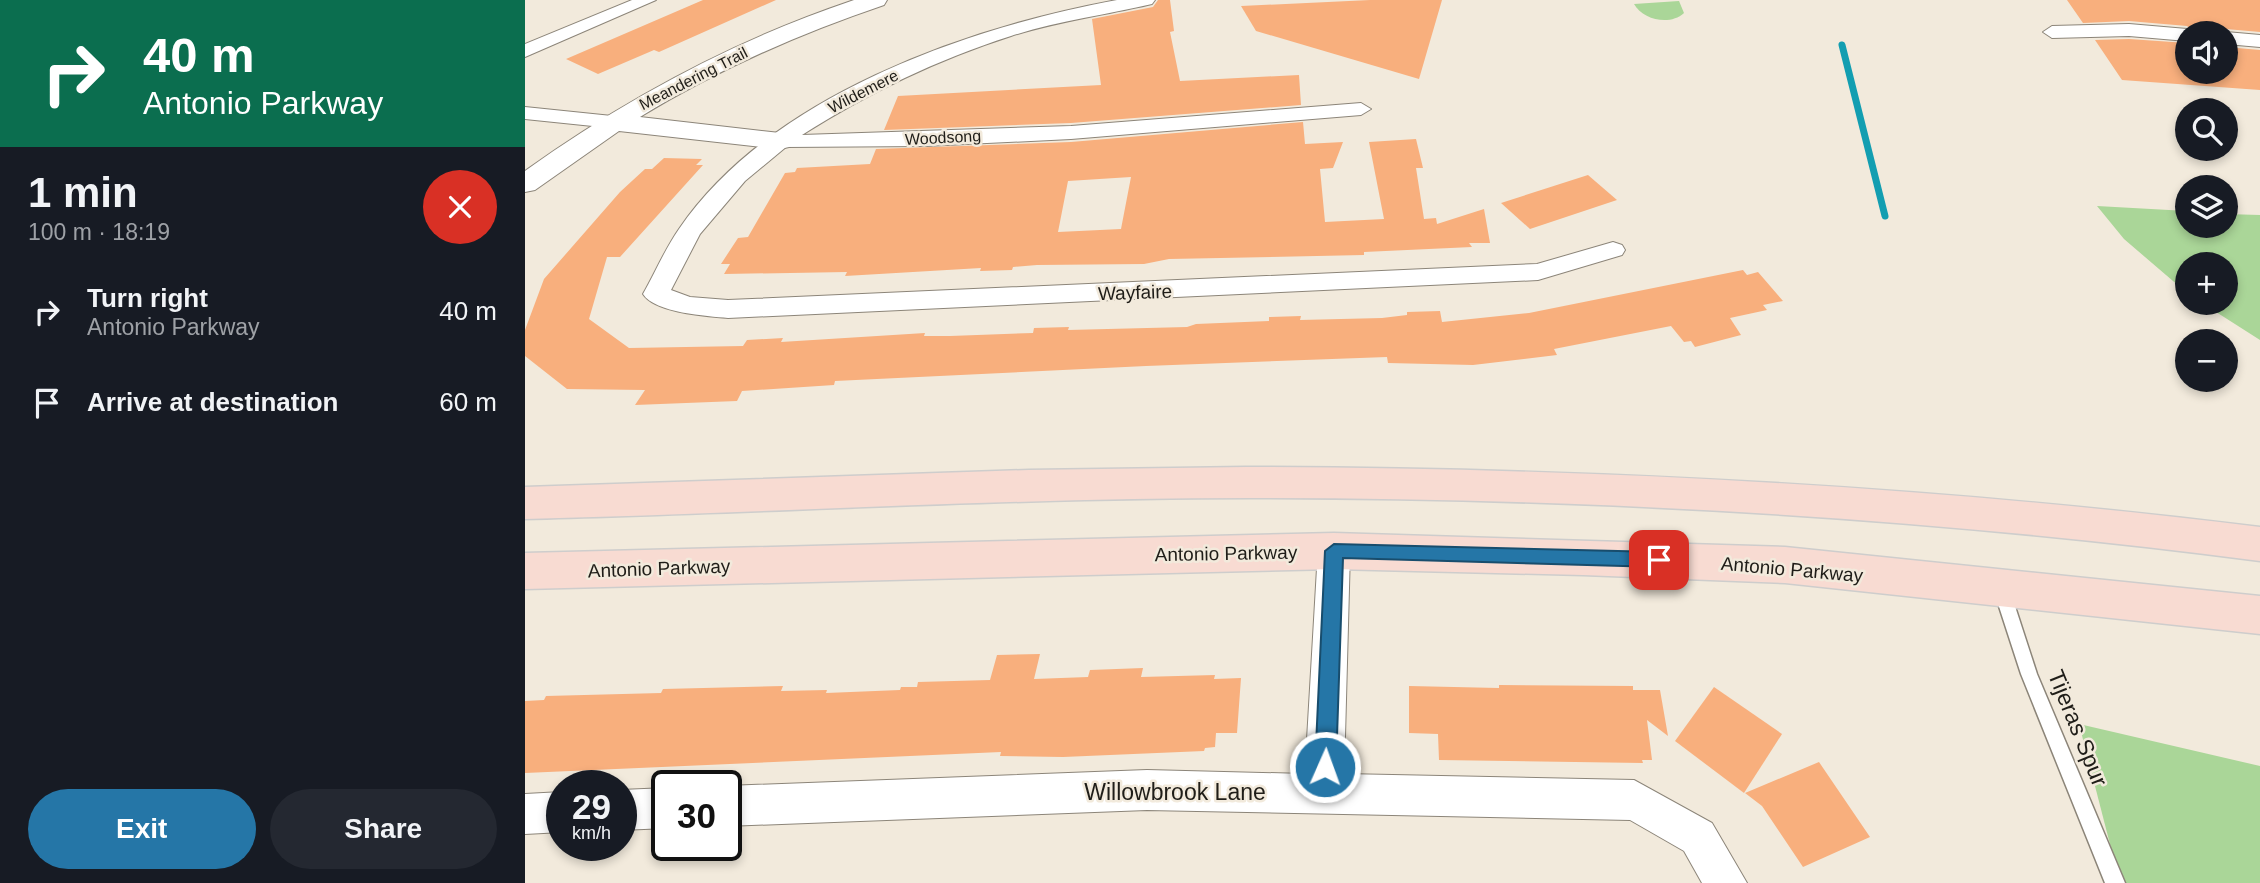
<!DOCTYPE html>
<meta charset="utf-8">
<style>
:root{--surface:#171b24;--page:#242831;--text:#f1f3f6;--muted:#9ea1a6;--accent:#2576a7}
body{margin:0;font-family:Arial,sans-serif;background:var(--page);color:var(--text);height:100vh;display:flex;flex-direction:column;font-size:26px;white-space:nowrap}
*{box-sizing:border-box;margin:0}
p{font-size:23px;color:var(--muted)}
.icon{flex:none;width:38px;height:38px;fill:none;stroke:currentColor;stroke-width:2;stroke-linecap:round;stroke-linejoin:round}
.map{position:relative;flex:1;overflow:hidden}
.drawer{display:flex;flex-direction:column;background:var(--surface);width:525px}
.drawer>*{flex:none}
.hud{background:#0b6e4f;color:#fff;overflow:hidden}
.controls{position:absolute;left:1650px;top:21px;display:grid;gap:14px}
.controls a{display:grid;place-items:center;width:63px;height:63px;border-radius:50%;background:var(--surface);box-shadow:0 4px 10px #0003;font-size:35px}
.speed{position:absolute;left:21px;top:770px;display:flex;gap:14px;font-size:35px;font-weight:700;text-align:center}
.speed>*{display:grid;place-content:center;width:91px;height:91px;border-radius:50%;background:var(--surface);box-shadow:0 4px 10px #0003;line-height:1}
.speed small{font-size:18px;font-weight:400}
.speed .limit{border:4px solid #111;border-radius:10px;background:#fff;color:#111}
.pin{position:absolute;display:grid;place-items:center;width:60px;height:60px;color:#fff;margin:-30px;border-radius:14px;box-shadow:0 4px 10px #0006}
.me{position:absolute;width:77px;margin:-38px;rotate:2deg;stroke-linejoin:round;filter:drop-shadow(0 0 5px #0008)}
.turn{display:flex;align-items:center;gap:24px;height:147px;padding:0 28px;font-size:32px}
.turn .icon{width:91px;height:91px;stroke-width:2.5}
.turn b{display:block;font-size:49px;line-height:60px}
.round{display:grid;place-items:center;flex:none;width:74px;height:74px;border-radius:37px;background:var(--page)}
.summary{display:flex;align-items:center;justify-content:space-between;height:119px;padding:0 28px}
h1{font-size:42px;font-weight:800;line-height:52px}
.button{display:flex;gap:14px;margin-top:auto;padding:14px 28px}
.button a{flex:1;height:80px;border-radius:42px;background:var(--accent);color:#fff;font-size:28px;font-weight:800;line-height:80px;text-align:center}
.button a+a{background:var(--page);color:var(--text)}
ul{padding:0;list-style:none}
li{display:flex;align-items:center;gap:21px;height:91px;padding:0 28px}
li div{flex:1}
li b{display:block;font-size:26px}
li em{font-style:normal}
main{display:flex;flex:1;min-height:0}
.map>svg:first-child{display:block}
.green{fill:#aad698}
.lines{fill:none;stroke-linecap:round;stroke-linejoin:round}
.stream{stroke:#139eb1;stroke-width:7}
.building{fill:#f8af7d;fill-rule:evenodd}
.service-casing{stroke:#8c8579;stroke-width:3}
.minor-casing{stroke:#8c8579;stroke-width:2}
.tertiary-casing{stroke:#8c8579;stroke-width:2}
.primary-casing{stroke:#cecdcc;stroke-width:3}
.service{fill:#fff;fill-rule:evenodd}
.minor{fill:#fff;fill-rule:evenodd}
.tertiary{fill:#fff;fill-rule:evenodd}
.primary{fill:#f8dbd2;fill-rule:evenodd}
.route{fill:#2576a7;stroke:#184d6d;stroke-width:2}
.labels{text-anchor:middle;stroke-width:5;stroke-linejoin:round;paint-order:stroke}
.far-street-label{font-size:16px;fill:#1f1d18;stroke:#f2eadc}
.street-label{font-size:19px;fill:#1f1d18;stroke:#f2eadc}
.near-street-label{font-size:23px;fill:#1f1d18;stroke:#f2eadc}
</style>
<main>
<section class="drawer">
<div class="hud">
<div class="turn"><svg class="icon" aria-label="right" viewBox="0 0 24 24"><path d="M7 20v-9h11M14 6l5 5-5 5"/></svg><div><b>40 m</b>Antonio Parkway</div></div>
</div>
<div class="summary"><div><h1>1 min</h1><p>100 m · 18:19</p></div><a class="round" style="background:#d93025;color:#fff"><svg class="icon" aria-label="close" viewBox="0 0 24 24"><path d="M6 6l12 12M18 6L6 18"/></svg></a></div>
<ul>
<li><svg class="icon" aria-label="right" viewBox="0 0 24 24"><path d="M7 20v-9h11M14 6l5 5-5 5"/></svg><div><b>Turn right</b><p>Antonio Parkway</p></div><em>40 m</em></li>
<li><svg class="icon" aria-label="arrive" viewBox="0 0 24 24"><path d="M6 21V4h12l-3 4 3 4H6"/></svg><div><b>Arrive at destination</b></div><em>60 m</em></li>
</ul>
<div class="button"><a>Exit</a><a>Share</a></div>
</section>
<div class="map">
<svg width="1735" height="883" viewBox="0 0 1735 883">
<rect width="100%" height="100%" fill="#f2eadc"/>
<!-- green -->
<g class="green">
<path d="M 1154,1 L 1159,13 C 1145,26 1118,20 1109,4 Z"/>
<path d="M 1572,206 L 1662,211 L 1662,226 L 1701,226 L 1701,214 L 1735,215 L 1735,340 L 1677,303 L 1701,303 L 1701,264 L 1662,264 L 1662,293 L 1599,239 Z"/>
<path d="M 1554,724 L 1735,766 L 1735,883 L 1595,883 Z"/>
</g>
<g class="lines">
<!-- stream -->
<path class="stream" d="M 1317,45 L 1360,216"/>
</g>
<!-- building -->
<g class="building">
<path d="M 178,0 L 251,0 L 134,52 L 129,50 L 73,74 L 41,59 Z"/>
<path d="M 633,0 L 645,0 L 649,31 L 645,32 L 655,81 L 774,75 L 776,105 L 546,123 L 359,130 L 373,96 L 576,85 L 567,19 L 628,7 Z"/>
<path d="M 845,0 L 917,0 L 894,79 L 731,31 L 716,6 Z"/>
<path d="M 1542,0 L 1735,0 L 1735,32 L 1701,29 L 1694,33 L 1672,33 L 1662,26 L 1604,21 L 1558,23 Z"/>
<path d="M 1604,39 L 1662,43 L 1662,72 L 1701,72 L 1701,47 L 1735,50 L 1735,90 L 1597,80 L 1570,40 Z"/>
<path d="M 778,122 L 780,144 L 818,142 L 808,168 L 795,169 L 800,222 L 859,219 L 844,142 L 891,139 L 898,168 L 891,168 L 899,219 L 911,218 L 912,224 L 959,209 L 965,243 L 944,243 L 947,247 L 839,252 L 839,255 L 644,259 L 619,264 L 512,265 L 488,267 L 487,270 L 455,271 L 456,268 L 320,276 L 322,272 L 199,274 L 205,264 L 196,264 L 213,238 L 223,237 L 260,173 L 270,172 L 272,168 L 345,164 L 351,149 L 546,142 ZM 606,177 L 596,229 L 533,232 L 543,181 Z"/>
<path d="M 139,158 L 177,159 L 171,165 L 178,165 L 95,257 L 82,257 L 64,319 L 104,348 L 218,346 L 222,340 L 258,338 L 256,342 L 400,333 L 399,336 L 425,336 L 508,333 L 509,328 L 544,327 L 543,330 L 662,327 L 671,324 L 744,321 L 744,317 L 776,316 L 775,320 L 857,318 L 882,315 L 882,312 L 915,311 L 917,322 L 1004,313 L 1218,270 L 1222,275 L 1233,272 L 1258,301 L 1238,305 L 1242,310 L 1205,318 L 1216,335 L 1170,347 L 1166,341 L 1159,342 L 1146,326 L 1029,349 L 1032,355 L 948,365 L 863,363 L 862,357 L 621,366 L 310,381 L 309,385 L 217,391 L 212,401 L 110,405 L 120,390 L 42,389 L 0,356 L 0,330 L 19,279 L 95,192 L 120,169 L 127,169 Z"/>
<path d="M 1063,175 L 1092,200 L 1005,229 L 976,203 Z"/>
<path d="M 515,654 L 509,679 L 563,677 L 565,670 L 618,668 L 616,677 L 690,675 L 689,679 L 716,678 L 712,733 L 691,733 L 690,747 L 680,748 L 679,751 L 538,757 L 475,756 L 476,752 L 0,773 L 0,701 L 19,700 L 21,696 L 136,693 L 138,689 L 258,686 L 256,691 L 302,690 L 301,693 L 375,690 L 376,687 L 392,687 L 393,682 L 465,680 L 472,655 Z"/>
<path d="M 974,685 L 1108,686 L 1108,690 L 1135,690 L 1143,736 L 1122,720 L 1127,760 L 1117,760 L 1118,763 L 914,760 L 913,734 L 884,733 L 884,686 L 974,688 Z"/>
<path d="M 1189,687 L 1257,734 L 1219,793 L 1150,741 Z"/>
<path d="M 1294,762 L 1345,837 L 1278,867 L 1237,806 L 1220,793 Z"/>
</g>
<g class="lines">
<!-- service casing -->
<g class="service-casing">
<path id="service" d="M 1477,584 L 1483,586 L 1485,591 L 1512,674 L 1600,883 L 1580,883 L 1496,674 L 1469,591 L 1471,586 Z"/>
</g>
<!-- minor casing -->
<g class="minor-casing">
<g id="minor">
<path d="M 107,0 L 131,0 L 0,57 L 0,44 Z"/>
<path d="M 592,0 L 630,0 L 627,4 C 580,15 532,21 486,36 C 411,60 343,93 277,135 L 546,126 L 836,103 L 846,109 L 836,115 L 546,139 L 400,146 L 261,147 L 220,181 L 175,234 L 146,290 L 165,297 L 203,300 L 1012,264 L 1088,242 L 1097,245 L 1100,250 L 1097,255 L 1013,280 L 203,318 C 182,316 130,313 118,294 C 130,273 140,249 154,229 C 245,96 441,28 592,0 Z"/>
<path d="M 1604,24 L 1662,29 L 1670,33 L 1662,33 L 1662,41 L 1604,36 L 1527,38 L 1518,32 L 1527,26 Z"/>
<path d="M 1701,32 L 1735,35 L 1735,47 L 1701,44 L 1701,33 L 1697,33 Z"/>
<path d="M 0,107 L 87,116 L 98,122 L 87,128 L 0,119 Z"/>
<path d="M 809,537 L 821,541 L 825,551 L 819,774 L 1109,780 L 1187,823 L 1222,883 L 1177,883 L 1159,851 L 1105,820 L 622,810 L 201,826 L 201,786 L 622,770 L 780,774 L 793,551 L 797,541 Z"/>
<path d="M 142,788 L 142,828 L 96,830 L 96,790 Z"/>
<path d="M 37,792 L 37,832 L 0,834 L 0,794 Z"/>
</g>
</g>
<!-- tertiary casing -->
<g class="tertiary-casing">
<path id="tertiary" d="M 329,0 L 362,0 L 359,5 C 273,34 192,70 115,117 L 255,133 L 264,135 L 268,141 L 264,147 L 255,149 L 94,131 L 10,190 L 0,192 L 0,171 C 102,98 210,40 329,0 Z"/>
</g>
<!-- primary casing -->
<g class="primary-casing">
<g id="primary">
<path d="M 721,467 C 1063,468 1396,485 1735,527 L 1735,561 C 1399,517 1063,498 725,498 C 483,498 242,513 0,519 L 0,487 L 504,470 Z"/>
<path d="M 809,533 L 1260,547 L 1735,596 L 1735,634 L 1260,583 L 1058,575 L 809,569 L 0,589 L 0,553 Z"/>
</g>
</g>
<!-- service -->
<use href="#service" class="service"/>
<!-- minor -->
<use href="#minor" class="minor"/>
<!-- tertiary -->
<use href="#tertiary" class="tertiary"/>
<!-- primary -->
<use href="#primary" class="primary"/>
</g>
<!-- route -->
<path class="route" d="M 809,544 L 1134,552 L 1143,560 L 1134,567 L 818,558 L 811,767 L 808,775 L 800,777 L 793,775 L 790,767 L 800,551 Z"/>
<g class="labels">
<!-- far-street labels -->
<g class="far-street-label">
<text transform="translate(168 78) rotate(-27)" y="6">Meandering Trail</text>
<text transform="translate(338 91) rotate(-27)" y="6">Wildemere</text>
<text transform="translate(418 137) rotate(-3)" y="6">Woodsong</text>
</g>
<!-- street labels -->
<g class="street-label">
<text transform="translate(610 292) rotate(-2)" y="7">Wayfaire</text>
<text transform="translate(701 553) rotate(-1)" y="7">Antonio Parkway</text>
<text transform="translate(134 568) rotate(-2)" y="7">Antonio Parkway</text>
<text transform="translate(1267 569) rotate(5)" y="7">Antonio Parkway</text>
</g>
<!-- near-street labels -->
<g class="near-street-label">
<text transform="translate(1553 728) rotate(68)" y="8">Tijeras Spur</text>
<text x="650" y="800">Willowbrook Lane</text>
</g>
</g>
</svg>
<div class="controls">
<a><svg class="icon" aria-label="sound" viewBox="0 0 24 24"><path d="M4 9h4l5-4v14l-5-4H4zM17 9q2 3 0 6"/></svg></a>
<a><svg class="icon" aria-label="search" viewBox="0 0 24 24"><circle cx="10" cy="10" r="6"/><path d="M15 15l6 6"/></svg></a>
<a><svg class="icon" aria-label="layers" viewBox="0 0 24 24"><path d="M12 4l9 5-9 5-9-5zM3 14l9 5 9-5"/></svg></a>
<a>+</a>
<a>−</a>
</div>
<div class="speed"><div>29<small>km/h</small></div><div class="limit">30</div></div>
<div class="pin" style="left:1134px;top:560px;background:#d93025"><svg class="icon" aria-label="arrive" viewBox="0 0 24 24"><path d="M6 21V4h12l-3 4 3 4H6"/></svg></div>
<svg class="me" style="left:800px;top:767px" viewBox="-20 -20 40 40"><circle r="17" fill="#2576a7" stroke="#fff" stroke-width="3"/><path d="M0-11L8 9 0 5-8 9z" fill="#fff"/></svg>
</div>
</main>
